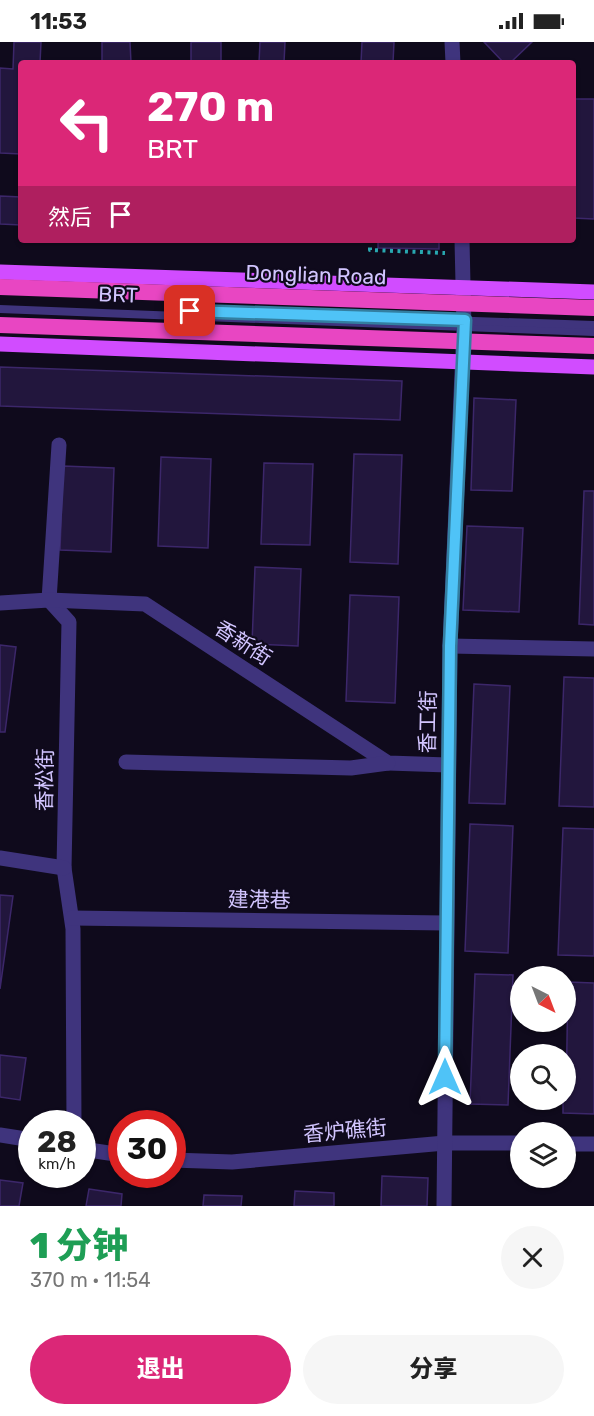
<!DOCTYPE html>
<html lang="zh">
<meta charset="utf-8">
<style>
:root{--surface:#fff;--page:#f6f6f6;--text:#222;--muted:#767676;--accent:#db2777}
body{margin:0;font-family:Rubik,"Noto Sans SC",sans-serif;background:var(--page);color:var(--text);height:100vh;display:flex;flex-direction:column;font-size:22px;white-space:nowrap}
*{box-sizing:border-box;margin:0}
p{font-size:20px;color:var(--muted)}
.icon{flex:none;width:33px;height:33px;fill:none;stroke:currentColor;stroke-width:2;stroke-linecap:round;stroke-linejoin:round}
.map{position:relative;height:1164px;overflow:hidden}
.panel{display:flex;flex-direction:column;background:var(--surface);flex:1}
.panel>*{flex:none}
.banner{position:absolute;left:18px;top:18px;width:558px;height:183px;border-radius:6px;box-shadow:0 2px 4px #0004;background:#db2777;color:#fff;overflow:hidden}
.needle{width:39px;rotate:138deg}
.fabs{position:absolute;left:510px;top:924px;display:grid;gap:12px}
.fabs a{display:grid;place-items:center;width:66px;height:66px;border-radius:50%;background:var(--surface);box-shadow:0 2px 4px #0004;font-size:30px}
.speed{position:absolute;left:18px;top:1068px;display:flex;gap:12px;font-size:30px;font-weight:700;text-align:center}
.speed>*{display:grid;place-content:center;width:78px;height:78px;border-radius:50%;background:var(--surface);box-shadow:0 2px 4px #0004;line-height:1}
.speed small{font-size:15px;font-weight:400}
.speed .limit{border:9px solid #d22;background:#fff;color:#111}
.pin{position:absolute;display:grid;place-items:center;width:51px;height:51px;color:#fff;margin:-26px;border-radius:12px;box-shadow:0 3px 9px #0006}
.me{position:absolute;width:66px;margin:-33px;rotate:0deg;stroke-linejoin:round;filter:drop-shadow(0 0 4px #0008)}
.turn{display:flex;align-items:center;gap:21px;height:126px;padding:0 30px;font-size:27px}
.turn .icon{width:78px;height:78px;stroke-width:2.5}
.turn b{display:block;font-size:42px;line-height:51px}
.then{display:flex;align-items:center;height:57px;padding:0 30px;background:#0003;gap:12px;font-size:22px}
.round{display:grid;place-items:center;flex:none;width:63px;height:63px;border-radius:32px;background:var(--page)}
.headline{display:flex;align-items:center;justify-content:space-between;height:102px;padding:0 30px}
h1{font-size:36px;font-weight:800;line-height:45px;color:#1e9e55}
.cta{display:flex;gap:12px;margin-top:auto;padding:12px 30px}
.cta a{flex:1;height:69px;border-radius:36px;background:var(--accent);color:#fff;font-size:24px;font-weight:800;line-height:69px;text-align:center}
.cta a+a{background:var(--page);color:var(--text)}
.status{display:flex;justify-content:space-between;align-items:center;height:42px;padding:0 30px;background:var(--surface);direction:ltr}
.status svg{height:16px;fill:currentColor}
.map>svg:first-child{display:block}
.building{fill:#22163d;stroke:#3c276a;stroke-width:1.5}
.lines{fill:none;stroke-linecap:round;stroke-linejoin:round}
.path{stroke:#28a8b0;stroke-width:4;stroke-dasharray:3 4.5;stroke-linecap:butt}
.service{stroke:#3f347d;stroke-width:8}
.minor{stroke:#3f347d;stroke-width:15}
.primary{stroke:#d14cff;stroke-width:15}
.trunk-bridge{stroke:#e846c2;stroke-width:16}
.route-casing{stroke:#337fa1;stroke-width:15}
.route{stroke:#4fc3f7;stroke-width:10}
.labels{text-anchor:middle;stroke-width:4.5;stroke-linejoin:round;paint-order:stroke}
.street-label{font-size:21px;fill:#d2c5ff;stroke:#0f0a1c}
</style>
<div class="status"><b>11:53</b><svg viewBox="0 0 49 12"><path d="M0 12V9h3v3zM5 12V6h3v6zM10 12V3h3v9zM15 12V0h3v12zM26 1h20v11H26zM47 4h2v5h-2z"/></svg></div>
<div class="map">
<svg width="594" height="1164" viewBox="0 0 594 1164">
<rect width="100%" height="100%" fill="#0f0a1c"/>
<!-- building -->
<g class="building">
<path d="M 14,0 L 41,0 L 40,21 L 21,21 L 21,112 L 0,111 L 0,26 L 13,27 Z"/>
<path d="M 102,0 L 130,0 L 131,21 L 102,21 Z"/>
<rect x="191" y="0" width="30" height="21"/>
<path d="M 260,0 L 285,0 L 284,21 L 259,21 Z"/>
<path d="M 362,0 L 394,0 L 393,21 L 361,21 Z"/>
<path d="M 484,0 L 532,0 L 510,21 L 504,21 Z"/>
<path d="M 573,57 L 594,57 L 594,177 L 573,176 Z"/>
<path d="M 0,154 L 21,155 L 21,183 L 0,182 Z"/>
<path d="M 378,198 L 439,198 L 439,207 L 378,206 Z"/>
<path d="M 0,325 L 402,339 L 400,378 L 0,364 Z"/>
<path d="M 474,356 L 516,358 L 512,449 L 471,448 Z"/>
<path d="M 354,412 L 402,413 L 398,522 L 350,520 Z"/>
<path d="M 161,415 L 211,417 L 208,506 L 158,504 Z"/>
<path d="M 264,421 L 313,422 L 310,503 L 261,502 Z"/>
<path d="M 63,424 L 114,426 L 111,510 L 60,508 Z"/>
<path d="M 584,449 L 594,449 L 594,583 L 579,582 Z"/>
<path d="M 467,484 L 523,486 L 519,570 L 463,568 Z"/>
<path d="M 255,525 L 301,527 L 298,604 L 252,602 Z"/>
<path d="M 350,553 L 399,555 L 395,661 L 346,659 Z"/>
<path d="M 0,603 L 16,605 L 5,690 L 0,690 Z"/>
<path d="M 564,635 L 594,636 L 594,765 L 559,764 Z"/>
<path d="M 474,642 L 510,644 L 505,762 L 469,761 Z"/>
<path d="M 470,782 L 513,784 L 508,911 L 465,909 Z"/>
<path d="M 563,786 L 594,787 L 594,914 L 558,913 Z"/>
<path d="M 0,853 L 13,854 L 0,947 Z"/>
<path d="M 475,932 L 513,933 L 508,1063 L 470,1062 Z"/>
<path d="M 568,940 L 594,941 L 594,1072 L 563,1071 L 563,1058 L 566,1058 Z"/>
<path d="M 0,1013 L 26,1016 L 20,1058 L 0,1055 Z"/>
<path d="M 382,1134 L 428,1136 L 427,1164 L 381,1164 Z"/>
<path d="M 0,1138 L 23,1141 L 19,1164 L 0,1164 Z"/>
<path d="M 89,1147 L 122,1152 L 121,1164 L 86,1164 Z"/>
<path d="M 295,1149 L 334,1151 L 334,1164 L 294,1164 Z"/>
<path d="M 204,1153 L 242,1154 L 241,1164 L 203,1164 Z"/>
</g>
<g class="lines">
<!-- path -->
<path class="path" d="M 370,198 L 370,208 L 445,211"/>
<!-- service -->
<g class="service">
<path d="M 0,267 L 594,290"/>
<path d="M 301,273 L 594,283"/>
</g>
<!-- minor -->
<g class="minor">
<path d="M 452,0 L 453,21"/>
<path d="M 59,403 L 49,558 L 69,580 L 64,826 L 73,887 L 74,1082"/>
<path d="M 0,561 L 49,558 L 145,562 L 388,721 L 448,723"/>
<path d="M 450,604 L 594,607"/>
<path d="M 126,720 L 351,726 L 388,721"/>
<path d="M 0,816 L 64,826"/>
<path d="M 72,876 L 446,881"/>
<path d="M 0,1093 L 32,1098"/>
<path d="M 566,1102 L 594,1102"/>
<path d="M 82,1107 L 122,1113"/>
<path d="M 172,1118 L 232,1120 L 445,1101 L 520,1101"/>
<path d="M 444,1164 L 450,604 L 464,285 L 462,198"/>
</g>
<!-- primary -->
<g class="primary">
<path d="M 0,230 L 594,250"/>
<path d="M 0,302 L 594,325"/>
</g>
<!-- trunk-bridge -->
<g class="trunk-bridge">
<path d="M 0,245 L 594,266"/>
<path d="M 0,283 L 594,304"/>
</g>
</g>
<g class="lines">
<!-- route casing -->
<g class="route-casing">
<path id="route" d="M 190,269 L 465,278 L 450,604 L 445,1035"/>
</g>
<!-- route -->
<use href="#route" class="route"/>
</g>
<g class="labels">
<!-- street labels -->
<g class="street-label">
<text transform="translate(316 233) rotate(2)" y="7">Donglian Road</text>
<text transform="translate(118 253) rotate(2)" y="7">BRT</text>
<text transform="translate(243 601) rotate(33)" y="7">香新街</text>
<text transform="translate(428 680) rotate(-89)" y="7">香工街</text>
<text transform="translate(45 738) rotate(-89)" y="7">香松街</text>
<text transform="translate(259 858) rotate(1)" y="7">建港巷</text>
<text transform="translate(345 1089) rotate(-5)" y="7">香炉礁街</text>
</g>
</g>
</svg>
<div class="fabs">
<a><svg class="needle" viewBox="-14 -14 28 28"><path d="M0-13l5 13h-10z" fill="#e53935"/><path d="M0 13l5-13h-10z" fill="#767676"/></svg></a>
<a><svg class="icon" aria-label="search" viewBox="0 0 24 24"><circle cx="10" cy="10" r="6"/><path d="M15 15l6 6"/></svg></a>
<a><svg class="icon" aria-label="layers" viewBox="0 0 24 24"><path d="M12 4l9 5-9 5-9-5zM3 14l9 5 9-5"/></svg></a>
</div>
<div class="speed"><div>28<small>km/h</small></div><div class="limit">30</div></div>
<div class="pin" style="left:190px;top:269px;background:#d93025"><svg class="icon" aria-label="arrive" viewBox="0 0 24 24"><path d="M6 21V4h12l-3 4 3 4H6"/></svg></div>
<svg class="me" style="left:445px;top:1035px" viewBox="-20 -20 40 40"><path d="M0-17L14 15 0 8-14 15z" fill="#4fc3f7" stroke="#fff" stroke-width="4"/></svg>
<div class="banner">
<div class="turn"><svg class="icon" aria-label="left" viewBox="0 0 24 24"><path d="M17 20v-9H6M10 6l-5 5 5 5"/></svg><div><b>270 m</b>BRT</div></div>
<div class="then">然后<svg class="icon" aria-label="arrive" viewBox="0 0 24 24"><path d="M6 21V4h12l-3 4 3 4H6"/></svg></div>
</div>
</div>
<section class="panel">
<div class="headline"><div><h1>1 分钟</h1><p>370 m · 11:54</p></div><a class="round"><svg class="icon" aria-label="close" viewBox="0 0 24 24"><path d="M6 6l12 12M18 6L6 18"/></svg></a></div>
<div class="cta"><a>退出</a><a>分享</a></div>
</section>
